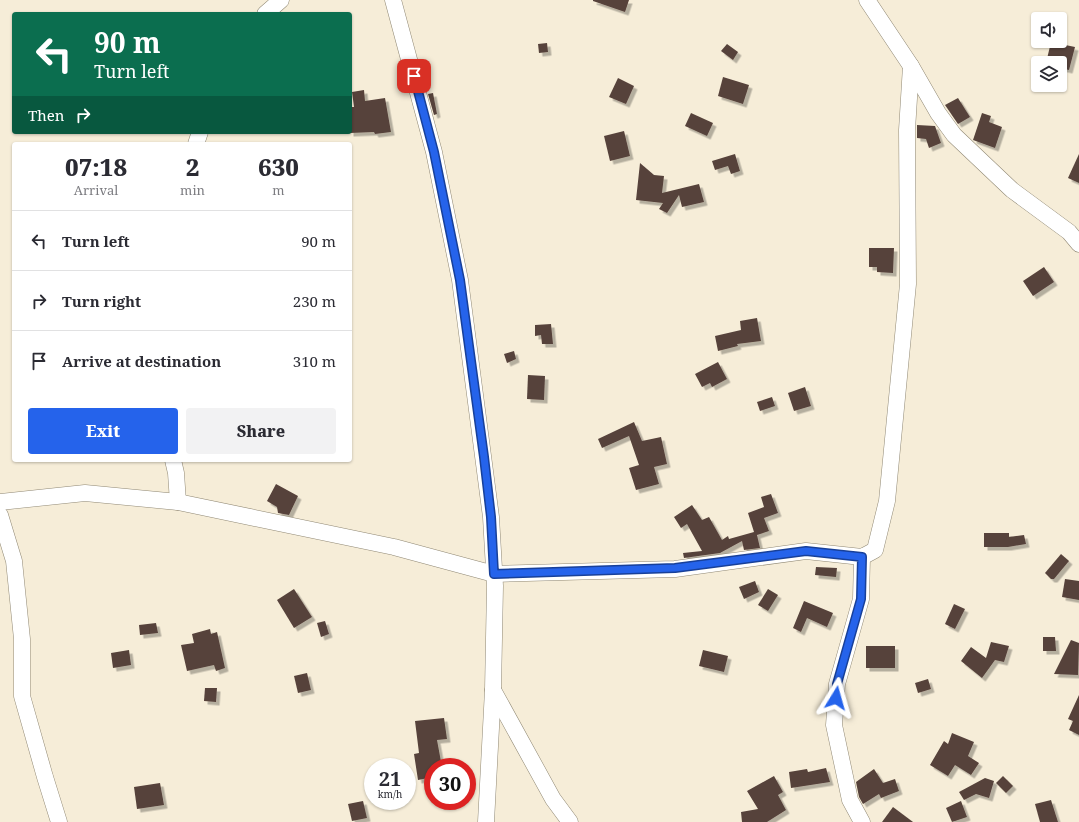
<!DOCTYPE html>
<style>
:root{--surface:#fff;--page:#f2f2f3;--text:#2b2b33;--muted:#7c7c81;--line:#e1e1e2;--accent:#2563eb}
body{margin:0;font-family:"Noto Serif",serif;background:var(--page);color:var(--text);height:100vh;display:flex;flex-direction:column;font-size:15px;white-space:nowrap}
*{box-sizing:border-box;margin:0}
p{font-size:13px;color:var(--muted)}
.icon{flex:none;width:22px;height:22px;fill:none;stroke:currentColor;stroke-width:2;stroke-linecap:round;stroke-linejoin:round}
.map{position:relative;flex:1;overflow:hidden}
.drawer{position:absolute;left:12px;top:142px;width:340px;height:320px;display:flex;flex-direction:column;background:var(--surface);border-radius:4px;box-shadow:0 1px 3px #0004}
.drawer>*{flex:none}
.hud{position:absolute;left:12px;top:12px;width:340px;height:122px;border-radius:4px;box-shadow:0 1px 3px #0004;background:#0b6e4f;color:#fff;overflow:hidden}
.controls{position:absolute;left:1031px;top:12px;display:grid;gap:8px}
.controls a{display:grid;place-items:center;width:36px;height:36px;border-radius:4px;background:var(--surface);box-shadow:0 1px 3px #0004;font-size:20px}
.speed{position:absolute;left:364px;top:758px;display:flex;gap:8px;font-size:20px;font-weight:700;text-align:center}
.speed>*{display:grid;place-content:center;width:52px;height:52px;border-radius:50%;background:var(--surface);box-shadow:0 1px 3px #0004;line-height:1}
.speed small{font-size:10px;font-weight:400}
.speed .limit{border:6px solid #d22;background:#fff;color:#111}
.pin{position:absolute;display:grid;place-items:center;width:34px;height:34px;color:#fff;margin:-17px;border-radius:8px;box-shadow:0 2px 6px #0006}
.me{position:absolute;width:44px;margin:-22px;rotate:8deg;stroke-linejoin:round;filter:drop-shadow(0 0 3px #0008)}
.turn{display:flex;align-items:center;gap:14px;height:84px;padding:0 16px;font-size:18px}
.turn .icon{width:52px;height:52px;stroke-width:2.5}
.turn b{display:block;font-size:28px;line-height:34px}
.then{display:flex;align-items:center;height:38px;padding:0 16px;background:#0003;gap:8px;font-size:15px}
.eta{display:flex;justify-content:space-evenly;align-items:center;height:68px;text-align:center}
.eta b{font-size:24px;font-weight:800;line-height:28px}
.primary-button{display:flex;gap:8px;margin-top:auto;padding:8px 16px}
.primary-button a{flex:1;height:46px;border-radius:4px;background:var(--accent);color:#fff;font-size:16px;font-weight:800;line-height:46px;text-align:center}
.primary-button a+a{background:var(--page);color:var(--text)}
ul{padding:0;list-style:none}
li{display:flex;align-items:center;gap:12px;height:60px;padding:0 16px;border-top:1px solid var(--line)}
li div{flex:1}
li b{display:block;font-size:15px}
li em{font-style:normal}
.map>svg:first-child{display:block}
.building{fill:#56423b;filter:url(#shadow)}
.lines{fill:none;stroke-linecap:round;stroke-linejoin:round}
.minor-casing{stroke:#908874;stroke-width:17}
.minor{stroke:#fff;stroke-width:16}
.route-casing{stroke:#184099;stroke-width:10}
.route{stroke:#2563eb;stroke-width:7}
</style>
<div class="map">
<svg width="1079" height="822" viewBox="0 0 1079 822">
<defs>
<filter id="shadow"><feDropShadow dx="3.5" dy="3.5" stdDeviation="0" flood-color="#0004"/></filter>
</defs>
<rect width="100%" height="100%" fill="#f6edd8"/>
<!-- building -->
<g class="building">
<path d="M 593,0 L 629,0 L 625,12 L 593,1 Z"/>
<path d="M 1051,42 L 1075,47 L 1069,70 L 1060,68 L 1060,63 L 1046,63 Z"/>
<path d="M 547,43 L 548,52 L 539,53 L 538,44 Z"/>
<path d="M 727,44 L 738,52 L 733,60 L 721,51 Z"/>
<path d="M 723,77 L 749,85 L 743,104 L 718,96 Z"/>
<path d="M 618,78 L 634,86 L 626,104 L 609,97 Z"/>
<path d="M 364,90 L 365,101 L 385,98 L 391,132 L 375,134 L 374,132 L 350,133 L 350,107 L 354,107 L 352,92 Z"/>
<path d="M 433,93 L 437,114 L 434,115 L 428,94 Z"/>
<path d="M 958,98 L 970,117 L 958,124 L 945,105 Z"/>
<path d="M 691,113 L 713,123 L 707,136 L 685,126 Z"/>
<path d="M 982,113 L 991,116 L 989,122 L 1002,127 L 995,148 L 973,140 Z"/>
<path d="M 917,125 L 935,126 L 941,143 L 929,148 L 926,139 L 917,138 Z"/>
<path d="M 624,131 L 630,156 L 610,161 L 604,136 Z"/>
<path d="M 735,154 L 740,171 L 731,174 L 728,166 L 715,170 L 712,161 Z"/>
<path d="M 1079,154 L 1079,183 L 1068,178 Z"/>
<path d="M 640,163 L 654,175 L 664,176 L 662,193 L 699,184 L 704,202 L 682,207 L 679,195 L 667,213 L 659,209 L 663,203 L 636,200 Z"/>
<path d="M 869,248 L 894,248 L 893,273 L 877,272 L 877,267 L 869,267 Z"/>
<path d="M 1044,267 L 1054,282 L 1033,296 L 1023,281 Z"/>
<path d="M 757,318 L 761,341 L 737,344 L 738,346 L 718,351 L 715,336 L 741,330 L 740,321 Z"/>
<path d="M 551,324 L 553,344 L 542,344 L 541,335 L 535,336 L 535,325 Z"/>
<path d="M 514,351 L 516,359 L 507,363 L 504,354 Z"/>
<path d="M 718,362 L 727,379 L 712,387 L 710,383 L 702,387 L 695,374 Z"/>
<path d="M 528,375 L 545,376 L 544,400 L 527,399 Z"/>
<path d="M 805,387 L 811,406 L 794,411 L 788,393 Z"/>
<path d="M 772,397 L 775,406 L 760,411 L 757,402 Z"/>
<path d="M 634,422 L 642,441 L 661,437 L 667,464 L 654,467 L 659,484 L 636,490 L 629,468 L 639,465 L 629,436 L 602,448 L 598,439 Z"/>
<path d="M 276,484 L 298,496 L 289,515 L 278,513 L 277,507 L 267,501 Z"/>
<path d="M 771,494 L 778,513 L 764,518 L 769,531 L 757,535 L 760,548 L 744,550 L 742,541 L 720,553 L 684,558 L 683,553 L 702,551 L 687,524 L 681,528 L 674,517 L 692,505 L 702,520 L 709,517 L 722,540 L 728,536 L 729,539 L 754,532 L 748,513 L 764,507 L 761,497 Z"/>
<path d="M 984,533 L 1009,533 L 1009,537 L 1024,535 L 1026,544 L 1008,547 L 984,547 Z"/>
<path d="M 1061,554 L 1069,561 L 1054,579 L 1051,579 L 1045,573 Z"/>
<path d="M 816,567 L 837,568 L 836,577 L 815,575 Z"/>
<path d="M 1065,579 L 1079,581 L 1079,600 L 1062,597 Z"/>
<path d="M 755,581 L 759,592 L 744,599 L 739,587 Z"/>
<path d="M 294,589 L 312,617 L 294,628 L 277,600 Z"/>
<path d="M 768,589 L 778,595 L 768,611 L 758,605 Z"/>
<path d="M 804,601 L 833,613 L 827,627 L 807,618 L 801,632 L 793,628 Z"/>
<path d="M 954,604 L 965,609 L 955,629 L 945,624 Z"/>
<path d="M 325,621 L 329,634 L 321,637 L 317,623 Z"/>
<path d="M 156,623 L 158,633 L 140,635 L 139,625 Z"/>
<path d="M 210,629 L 211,634 L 217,632 L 225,668 L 216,671 L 214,665 L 187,671 L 181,645 L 194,643 L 192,634 Z"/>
<path d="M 1043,637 L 1055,637 L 1056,651 L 1043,651 Z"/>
<path d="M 1071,640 L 1079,643 L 1078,675 L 1054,674 Z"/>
<path d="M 991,642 L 1009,646 L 1004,662 L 995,660 L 982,678 L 961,661 L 971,647 L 986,658 Z"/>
<rect x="866" y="646" width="29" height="22"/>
<path d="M 129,650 L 131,665 L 113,668 L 111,653 Z"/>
<path d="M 703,650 L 728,656 L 724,672 L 699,666 Z"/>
<path d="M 307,673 L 311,690 L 298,693 L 294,676 Z"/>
<path d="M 928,679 L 931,689 L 918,693 L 915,683 Z"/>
<path d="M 205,688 L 217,688 L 216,702 L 204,701 Z"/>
<path d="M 1079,695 L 1079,735 L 1069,730 L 1073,721 L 1068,719 Z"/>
<path d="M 444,718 L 447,739 L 437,740 L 442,767 L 433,767 L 433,777 L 418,780 L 414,754 L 419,753 L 415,721 Z"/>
<path d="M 952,733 L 974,742 L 968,756 L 979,763 L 971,775 L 955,765 L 948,776 L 930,765 L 944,741 L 948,744 Z"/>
<path d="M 826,768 L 830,782 L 791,788 L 789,772 L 807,769 L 808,772 Z"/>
<path d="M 874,769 L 883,783 L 895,779 L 899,791 L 881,798 L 879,794 L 863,804 L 859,797 L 856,782 Z"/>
<path d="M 774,776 L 783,792 L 778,795 L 786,810 L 767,822 L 742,822 L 741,812 L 758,809 L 747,791 Z"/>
<path d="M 1003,776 L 1013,786 L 1006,793 L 996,783 Z"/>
<path d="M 985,778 L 994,781 L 989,798 L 976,794 L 964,800 L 959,792 Z"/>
<path d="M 160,783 L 164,805 L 137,809 L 134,787 Z"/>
<path d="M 1051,800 L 1058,822 L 1040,822 L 1035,804 Z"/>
<path d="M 363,801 L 367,818 L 352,821 L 348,804 Z"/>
<path d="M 961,801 L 967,817 L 952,822 L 946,808 Z"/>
<path d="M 893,807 L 913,822 L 882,822 Z"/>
</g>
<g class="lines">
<!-- minor casing -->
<g class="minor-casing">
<g id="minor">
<path d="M 393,0 L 434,152 L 460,280 L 491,517 L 495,586 L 493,690 L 486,822"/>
<path d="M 867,0 L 911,66 L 938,113 L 954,135 L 1012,190 L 1069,232 L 1079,244"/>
<path d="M 265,14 L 281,0"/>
<path d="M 196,144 L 200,132"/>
<path d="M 173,460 L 176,473 L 178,502"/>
<path d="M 0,502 L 85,493 L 178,502 L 394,547 L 494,574 L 675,569 L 806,551 L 862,557 L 875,550 L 887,501 L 908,284 L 907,130 L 911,66"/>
<path d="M 0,515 L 14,561 L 22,639 L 22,696 L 45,777 L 59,822"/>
<path d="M 493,690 L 553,799 L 570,822"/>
<path d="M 862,822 L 850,800 L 834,725 L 837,684 L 861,599 L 862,557"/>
</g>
</g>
<!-- minor -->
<use href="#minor" class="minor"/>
</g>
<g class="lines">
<!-- route casing -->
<g class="route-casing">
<path id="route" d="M 414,76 L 434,152 L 460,280 L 484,457 L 491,517 L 494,574 L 675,568 L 806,551 L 862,557 L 861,599 L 837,684 L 836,698"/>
</g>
<!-- route -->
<use href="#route" class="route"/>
</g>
</svg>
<div class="controls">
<a><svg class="icon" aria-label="sound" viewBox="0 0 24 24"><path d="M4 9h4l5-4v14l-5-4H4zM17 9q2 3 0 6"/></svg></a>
<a><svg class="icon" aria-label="layers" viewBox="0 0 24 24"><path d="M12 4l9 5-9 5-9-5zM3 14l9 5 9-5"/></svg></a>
</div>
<div class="speed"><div>21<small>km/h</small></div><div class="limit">30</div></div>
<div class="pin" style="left:414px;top:76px;background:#d93025"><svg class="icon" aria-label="arrive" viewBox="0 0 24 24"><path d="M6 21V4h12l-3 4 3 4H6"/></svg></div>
<svg class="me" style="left:836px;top:698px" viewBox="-20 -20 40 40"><path d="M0-17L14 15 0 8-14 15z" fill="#2563eb" stroke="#fff" stroke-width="4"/></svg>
<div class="hud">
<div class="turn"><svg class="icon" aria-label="left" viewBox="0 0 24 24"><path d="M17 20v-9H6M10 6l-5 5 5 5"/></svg><div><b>90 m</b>Turn left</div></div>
<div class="then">Then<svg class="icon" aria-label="right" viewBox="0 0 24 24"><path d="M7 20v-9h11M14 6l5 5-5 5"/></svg></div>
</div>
<section class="drawer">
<div class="eta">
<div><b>07:18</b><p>Arrival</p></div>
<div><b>2</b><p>min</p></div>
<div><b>630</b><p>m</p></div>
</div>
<ul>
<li><svg class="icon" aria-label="left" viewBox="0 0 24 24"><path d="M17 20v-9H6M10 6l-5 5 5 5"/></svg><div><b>Turn left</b></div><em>90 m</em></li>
<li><svg class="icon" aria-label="right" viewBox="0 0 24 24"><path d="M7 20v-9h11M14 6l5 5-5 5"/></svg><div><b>Turn right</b></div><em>230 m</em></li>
<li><svg class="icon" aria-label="arrive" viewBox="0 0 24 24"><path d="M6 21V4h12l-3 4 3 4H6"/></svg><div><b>Arrive at destination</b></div><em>310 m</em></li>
</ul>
<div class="primary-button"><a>Exit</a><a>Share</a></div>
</section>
</div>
